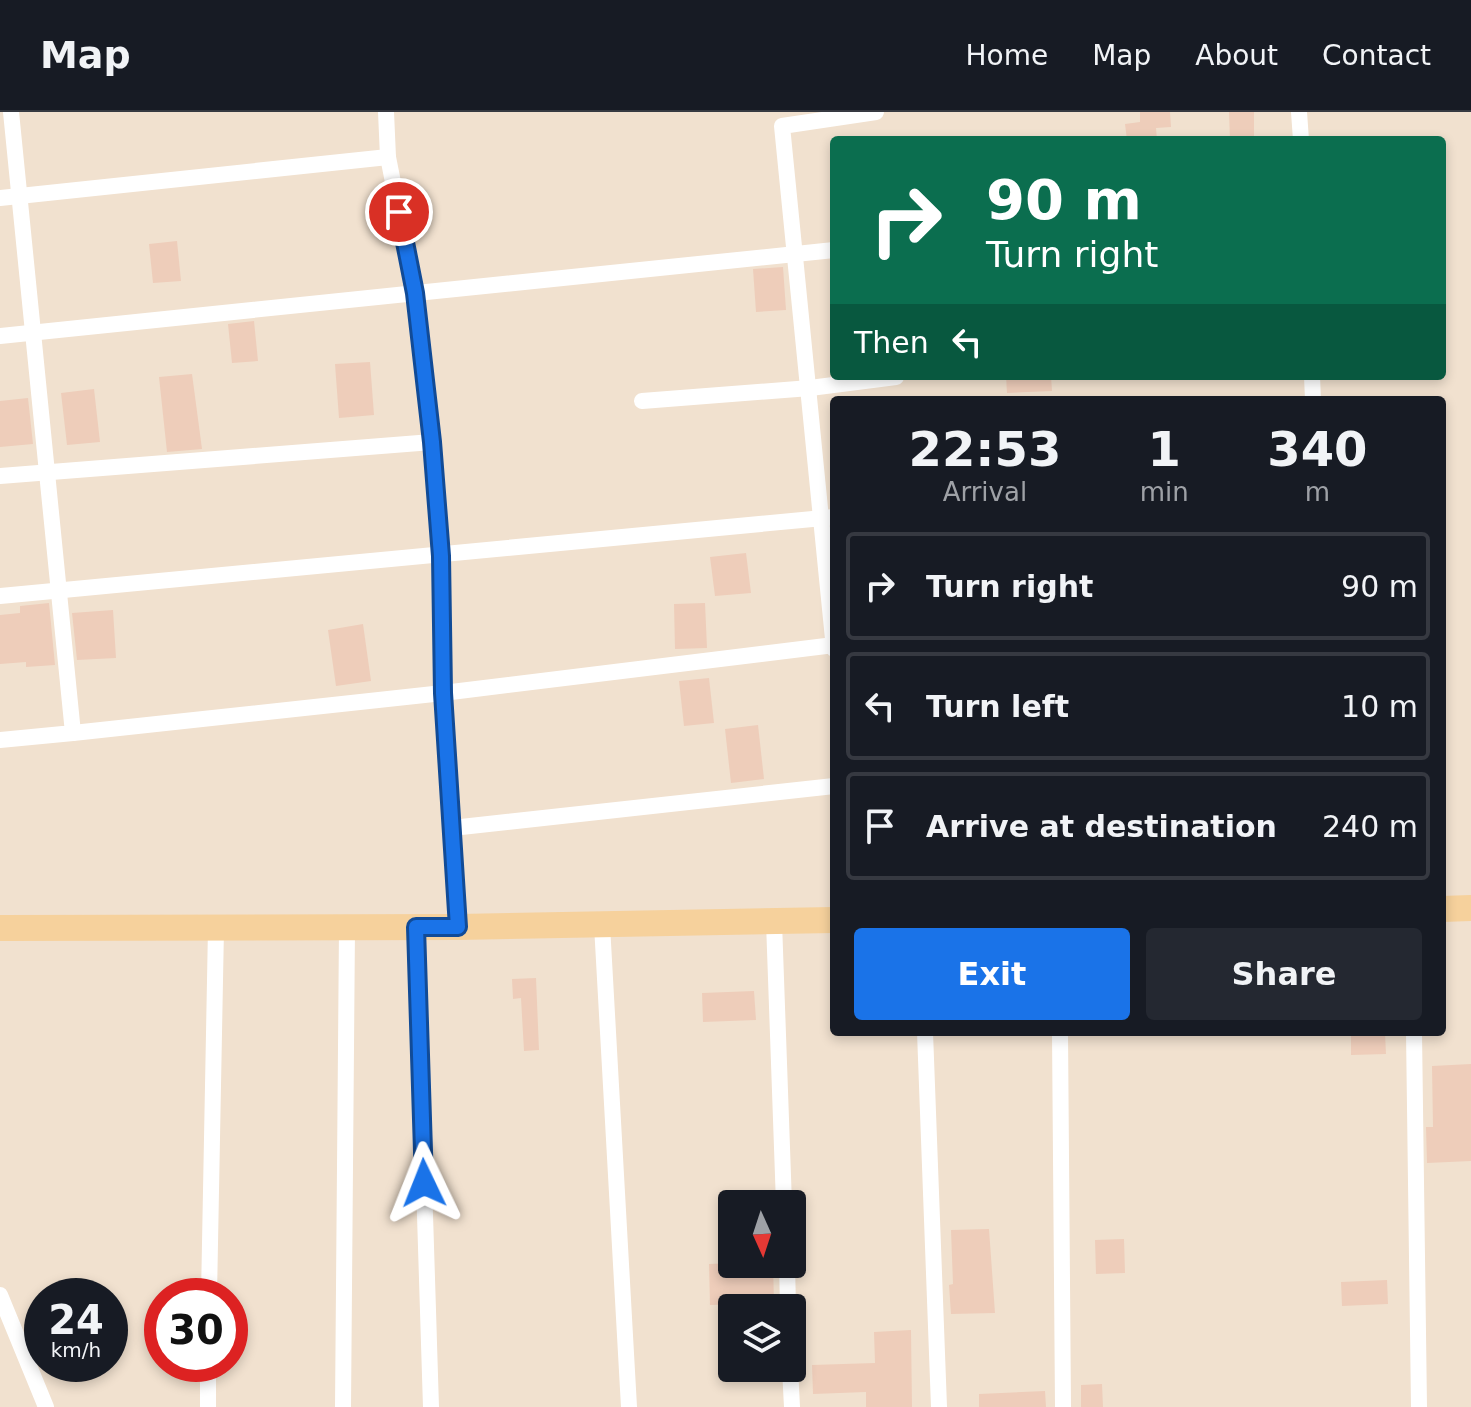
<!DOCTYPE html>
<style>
:root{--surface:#171b24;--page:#242831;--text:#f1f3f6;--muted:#9ea1a6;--line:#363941;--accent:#1a73e8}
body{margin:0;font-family:"DejaVu Sans",sans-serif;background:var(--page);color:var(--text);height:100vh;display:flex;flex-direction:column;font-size:30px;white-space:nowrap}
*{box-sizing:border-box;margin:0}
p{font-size:26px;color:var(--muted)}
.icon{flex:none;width:44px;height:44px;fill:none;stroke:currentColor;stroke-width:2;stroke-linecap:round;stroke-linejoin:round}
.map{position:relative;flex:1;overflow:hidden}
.drawer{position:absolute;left:830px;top:284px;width:616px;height:640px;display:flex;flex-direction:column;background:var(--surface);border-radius:8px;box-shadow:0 4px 12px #0003}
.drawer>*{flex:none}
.guide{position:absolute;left:830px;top:24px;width:616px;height:244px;border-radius:8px;box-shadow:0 4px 12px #0003;background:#0b6e4f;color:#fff;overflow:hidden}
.needle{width:52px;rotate:177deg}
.controls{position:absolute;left:718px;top:1078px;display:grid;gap:16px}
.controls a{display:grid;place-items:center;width:88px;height:88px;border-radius:8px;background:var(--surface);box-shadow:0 4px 12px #0003;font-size:40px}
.speed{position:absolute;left:24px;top:1166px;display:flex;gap:16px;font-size:40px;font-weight:700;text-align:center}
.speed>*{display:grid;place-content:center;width:104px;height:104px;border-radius:50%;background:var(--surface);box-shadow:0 4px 12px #0003;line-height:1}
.speed small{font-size:20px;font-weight:400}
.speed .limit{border:12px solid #d22;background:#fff;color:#111}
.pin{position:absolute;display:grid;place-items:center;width:68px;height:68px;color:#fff;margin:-34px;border:4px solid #fff;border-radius:50%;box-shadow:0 2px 8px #0007}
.me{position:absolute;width:88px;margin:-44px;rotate:358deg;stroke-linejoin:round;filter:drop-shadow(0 0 6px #0008)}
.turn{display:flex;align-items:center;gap:28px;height:168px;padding:0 24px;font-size:36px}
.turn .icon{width:104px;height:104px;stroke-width:2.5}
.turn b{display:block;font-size:56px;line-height:68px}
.then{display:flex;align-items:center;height:76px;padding:0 24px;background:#0003;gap:16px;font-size:30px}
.eta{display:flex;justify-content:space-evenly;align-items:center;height:136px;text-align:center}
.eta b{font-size:48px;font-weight:600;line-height:56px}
.button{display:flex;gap:16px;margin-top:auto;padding:16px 24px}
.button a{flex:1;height:92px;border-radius:8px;background:var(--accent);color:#fff;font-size:32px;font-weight:600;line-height:92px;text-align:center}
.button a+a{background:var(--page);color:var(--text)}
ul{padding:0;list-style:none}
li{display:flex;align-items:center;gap:24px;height:108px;margin:0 16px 12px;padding:0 8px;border:4px solid var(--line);border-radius:8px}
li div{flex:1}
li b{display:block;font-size:30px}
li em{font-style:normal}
header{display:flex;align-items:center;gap:48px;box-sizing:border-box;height:112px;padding:0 40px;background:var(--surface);border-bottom:2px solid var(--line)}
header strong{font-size:38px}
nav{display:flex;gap:44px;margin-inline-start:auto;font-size:28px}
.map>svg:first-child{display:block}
.residential{fill:#f1e1cf;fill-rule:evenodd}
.building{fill:#eecdba}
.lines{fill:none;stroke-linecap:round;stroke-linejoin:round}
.minor{stroke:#fff;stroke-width:16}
.primary{stroke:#f6d19c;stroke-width:26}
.route-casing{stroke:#114b97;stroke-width:20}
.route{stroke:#1a73e8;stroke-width:14}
</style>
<header>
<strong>Map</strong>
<nav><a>Home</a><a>Map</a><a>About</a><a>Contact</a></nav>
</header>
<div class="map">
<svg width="1471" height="1295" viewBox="0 0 1471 1295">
<rect width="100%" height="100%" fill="#faefe0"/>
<!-- residential -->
<path class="residential" d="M 0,0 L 1471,0 L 1471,1295 L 0,1295 ZM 834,28 L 1442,28 L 1442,264 L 834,264 ZM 834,288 L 1442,288 L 1442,920 L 834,920 ZM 732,1092 L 792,1092 L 792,1152 L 732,1152 ZM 42,1184 L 110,1184 L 110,1252 L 42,1252 ZM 162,1184 L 230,1184 L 230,1252 L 162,1252 ZM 732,1196 L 792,1196 L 792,1256 L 732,1256 Z"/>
<!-- building -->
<g class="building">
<path d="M 1140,0 L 1170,0 L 1171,15 L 1156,16 L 1157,28 L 1127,28 L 1125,12 L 1140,10 Z"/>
<path d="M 1229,0 L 1254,0 L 1254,28 L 1230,28 Z"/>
<path d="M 177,129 L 181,169 L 153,171 L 149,132 Z"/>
<path d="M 783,155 L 786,198 L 756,200 L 753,157 Z"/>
<path d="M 254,209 L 258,249 L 232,251 L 228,212 Z"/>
<path d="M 370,250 L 374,303 L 339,306 L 335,252 Z"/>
<path d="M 192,262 L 202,337 L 167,340 L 159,265 Z"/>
<path d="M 1006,264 L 1051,264 L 1052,279 L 1007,281 Z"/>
<path d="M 94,277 L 100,330 L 67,333 L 61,281 Z"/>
<path d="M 28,286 L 33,332 L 0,335 L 0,289 Z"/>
<path d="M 746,441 L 751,481 L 715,484 L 710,445 Z"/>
<path d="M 49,491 L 55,553 L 26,555 L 26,550 L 0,552 L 0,503 L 20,501 L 20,494 Z"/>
<path d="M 705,491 L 707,536 L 675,537 L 674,492 Z"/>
<path d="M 113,498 L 116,546 L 77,548 L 72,501 Z"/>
<path d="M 363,512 L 371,569 L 336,574 L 328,518 Z"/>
<path d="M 709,566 L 714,611 L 684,614 L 679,569 Z"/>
<path d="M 758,613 L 764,667 L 731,671 L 725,617 Z"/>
<path d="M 536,866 L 539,938 L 524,939 L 521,886 L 513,887 L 512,867 Z"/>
<path d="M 754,879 L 756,908 L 703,910 L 702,881 Z"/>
<path d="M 1385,921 L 1386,942 L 1351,943 L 1351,922 Z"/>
<path d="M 1471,952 L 1471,1049 L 1427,1051 L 1426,1015 L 1433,1015 L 1432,954 Z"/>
<path d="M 989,1117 L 995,1201 L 951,1202 L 949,1173 L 953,1172 L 951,1118 Z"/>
<path d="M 1124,1127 L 1125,1161 L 1096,1162 L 1095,1128 Z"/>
<path d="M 732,1151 L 773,1152 L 774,1191 L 710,1193 L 709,1152 Z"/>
<path d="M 1387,1168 L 1388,1192 L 1342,1194 L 1341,1170 Z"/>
<path d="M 911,1218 L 912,1295 L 866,1295 L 866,1280 L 813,1282 L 812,1253 L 875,1251 L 874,1220 Z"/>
<path d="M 1102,1272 L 1103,1295 L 1081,1295 L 1081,1273 Z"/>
<path d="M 1045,1279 L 1046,1295 L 979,1295 L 979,1282 Z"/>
</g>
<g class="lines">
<!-- minor -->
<g class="minor">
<path d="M 386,0 L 388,45 L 415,181 L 432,330 L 441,444 L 443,581 L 458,815"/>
<path d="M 1299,0 L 1301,28"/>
<path d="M 0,86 L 388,45"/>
<path d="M 0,224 L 834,138"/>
<path d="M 1312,264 L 1313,288"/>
<path d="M 642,289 L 810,276 L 896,265"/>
<path d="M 0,364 L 432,330"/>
<path d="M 0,484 L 834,405"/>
<path d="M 834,537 L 782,14 L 876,0"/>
<path d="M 73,621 L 443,581 L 834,533"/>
<path d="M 0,628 L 73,621 L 11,0"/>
<path d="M 452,716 L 834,674"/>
<path d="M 774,810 L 784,1092"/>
<path d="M 602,813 L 629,1295"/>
<path d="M 416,815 L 431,1295"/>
<path d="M 925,920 L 939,1295"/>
<path d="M 1060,920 L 1063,1295"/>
<path d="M 1414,920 L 1419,1295"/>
<path d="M 787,1152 L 788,1196"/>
<path d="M 0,1183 L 46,1295"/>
<path d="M 209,1184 L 216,816"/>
<path d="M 790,1256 L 792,1295"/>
<path d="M 208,1295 L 208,1252"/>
<path d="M 343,1295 L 347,815"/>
</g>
<!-- primary -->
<g class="primary">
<path d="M 1442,797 L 1471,796"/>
<path d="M 0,816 L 458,815 L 834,808"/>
</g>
</g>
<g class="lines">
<!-- route casing -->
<g class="route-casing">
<path id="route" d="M 399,100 L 415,181 L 432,330 L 441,444 L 443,581 L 458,815 L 416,815 L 424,1071"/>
</g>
<!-- route -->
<use href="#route" class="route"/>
</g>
</svg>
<div class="controls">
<a><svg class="needle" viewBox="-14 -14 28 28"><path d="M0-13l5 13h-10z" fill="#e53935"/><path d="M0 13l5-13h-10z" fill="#9ea1a6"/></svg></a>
<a><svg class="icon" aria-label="layers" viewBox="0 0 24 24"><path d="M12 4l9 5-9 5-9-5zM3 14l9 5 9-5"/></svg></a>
</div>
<div class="speed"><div>24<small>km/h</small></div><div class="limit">30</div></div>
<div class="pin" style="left:399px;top:100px;background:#d93025"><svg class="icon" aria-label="arrive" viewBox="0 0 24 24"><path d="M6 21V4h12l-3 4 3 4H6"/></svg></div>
<svg class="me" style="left:424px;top:1071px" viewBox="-20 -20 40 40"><path d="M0-17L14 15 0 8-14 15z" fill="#1a73e8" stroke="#fff" stroke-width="4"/></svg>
<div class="guide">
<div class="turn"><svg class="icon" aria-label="right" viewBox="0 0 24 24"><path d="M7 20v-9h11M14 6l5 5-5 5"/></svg><div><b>90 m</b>Turn right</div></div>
<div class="then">Then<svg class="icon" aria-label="left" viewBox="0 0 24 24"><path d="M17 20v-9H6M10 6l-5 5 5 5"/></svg></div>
</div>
<section class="drawer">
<div class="eta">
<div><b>22:53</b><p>Arrival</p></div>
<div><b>1</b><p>min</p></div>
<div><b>340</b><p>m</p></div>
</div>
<ul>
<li><svg class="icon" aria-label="right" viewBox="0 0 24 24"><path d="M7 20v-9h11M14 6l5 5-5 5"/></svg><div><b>Turn right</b></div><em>90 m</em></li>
<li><svg class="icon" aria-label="left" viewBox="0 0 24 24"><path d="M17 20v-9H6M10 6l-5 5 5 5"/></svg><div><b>Turn left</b></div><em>10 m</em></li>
<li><svg class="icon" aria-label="arrive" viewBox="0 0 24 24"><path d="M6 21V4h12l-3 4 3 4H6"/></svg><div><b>Arrive at destination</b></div><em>240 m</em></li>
</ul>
<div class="button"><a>Exit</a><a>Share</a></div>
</section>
</div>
